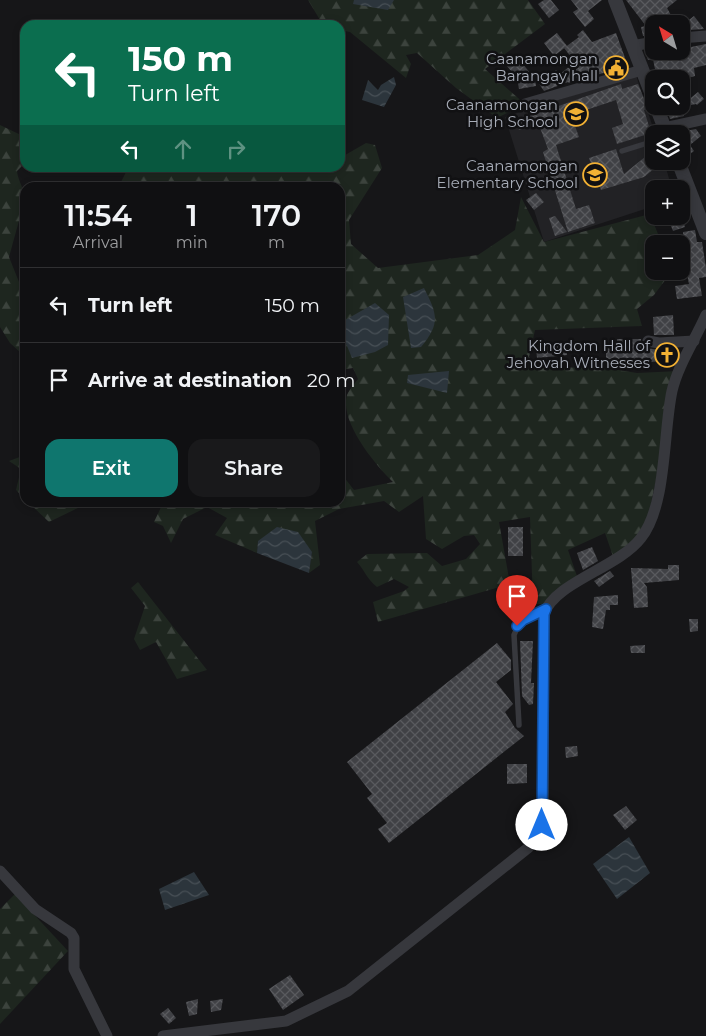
<!DOCTYPE html>
<meta charset="utf-8">
<style>
:root{--surface:#101012;--page:#19191b;--text:#f1f3f6;--muted:#9c9d9f;--line:#303032;--accent:#0f766e}
body{margin:0;font-family:Montserrat,sans-serif;background:var(--page);color:var(--text);height:100vh;display:flex;flex-direction:column;font-size:19px;white-space:nowrap}
*{box-sizing:border-box;margin:0}
p{font-size:16px;color:var(--muted)}
.icon{flex:none;width:28px;height:28px;fill:none;stroke:currentColor;stroke-width:2;stroke-linecap:round;stroke-linejoin:round}
.map{position:relative;flex:1;overflow:hidden}
.side{position:absolute;left:20px;top:182px;width:325px;height:325px;display:flex;flex-direction:column;background:var(--surface);border-radius:15px;box-shadow:0 2px 8px #0003,0 0 0 1px var(--line)}
.side>*{flex:none}
.hud{position:absolute;left:20px;top:20px;width:325px;height:152px;border-radius:15px;box-shadow:0 2px 8px #0003,0 0 0 1px var(--line);background:#0b6e4f;color:#fff;overflow:hidden}
.needle{width:32px;rotate:322deg}
.fabs{position:absolute;left:645px;top:15px;display:grid;gap:10px}
.fabs a{display:grid;place-items:center;width:45px;height:45px;border-radius:10px;background:var(--surface);box-shadow:0 2px 8px #0003,0 0 0 1px var(--line);font-size:25px}
.pin{position:absolute;display:grid;place-items:center;width:42px;height:42px;color:#fff;margin:-51px -21px;border-radius:50% 50% 50% 0;rotate:-45deg;box-shadow:0 0 5px #0007}
.pin .icon{rotate:45deg}
.me{position:absolute;width:55px;margin:-28px;rotate:0deg;stroke-linejoin:round;filter:drop-shadow(0 0 4px #0008)}
.turn{display:flex;align-items:center;gap:18px;height:105px;padding:0 25px;font-size:22px}
.turn .icon{width:65px;height:65px;stroke-width:2.5}
.turn b{display:block;font-size:35px;line-height:42px}
.lanes{display:flex;align-items:center;height:48px;padding:0 25px;background:#0003;justify-content:center;gap:25px;direction:ltr}
.lanes .off{opacity:.35}
.eta{display:flex;justify-content:space-evenly;align-items:center;height:85px;text-align:center}
.eta b{font-size:30px;font-weight:600;line-height:35px}
.action{display:flex;gap:10px;margin-top:auto;padding:10px 25px}
.action a{flex:1;height:58px;border-radius:15px;background:var(--accent);color:#fff;font-size:20px;font-weight:600;line-height:58px;text-align:center}
.action a+a{background:var(--page);color:var(--text)}
ul{padding:0;list-style:none}
li{display:flex;align-items:center;gap:15px;height:75px;padding:0 25px;border-top:1px solid var(--line)}
li div{flex:1}
li b{display:block;font-size:19px}
li em{font-style:normal}
.map>svg:first-child{display:block}
.built{fill:#222225}
.forest{fill:url(#forest-firs)}
.water{fill:url(#water-waves)}
.building{fill:url(#building-cross-hatch)}
.lines{fill:none;stroke-linecap:round;stroke-linejoin:round}
.service{stroke:#37383d;stroke-width:5.5}
.minor{stroke:#37383d;stroke-width:11}
.tertiary{stroke:#37383d;stroke-width:14}
.route-casing{stroke:#114b97;stroke-width:12}
.route{stroke:#1a73e8;stroke-width:9}
.labels{text-anchor:middle;stroke-width:5;stroke-linejoin:round;paint-order:stroke}
.poi-label{font-size:15px;fill:#a8adb8;stroke:#111113;text-anchor:end}
</style>
<div class="map">
<svg width="706" height="1036" viewBox="0 0 706 1036">
<defs>
<pattern id="forest-firs" width="22" height="20" patternUnits="userSpaceOnUse" patternTransform="scale(1.25)"><rect width="22" height="20" fill="#1e261f"/><path d="M5 1l3.5 6h-7zM16 11l3.5 6h-7z" fill="#3c433d"/></pattern>
<pattern id="water-waves" width="16" height="10" patternUnits="userSpaceOnUse" patternTransform="scale(1.25)"><rect width="16" height="10" fill="#2c353c"/><path d="M0 5q4-4 8 0t8 0" fill="none" stroke="#485056"/></pattern>
<pattern id="building-cross-hatch" width="8" height="8" patternUnits="userSpaceOnUse" patternTransform="scale(1.25)"><rect width="8" height="8" fill="#404145"/><path d="M0 0l8 8M0 8l8-8" fill="none" stroke="#595a5e"/></pattern>
</defs>
<rect width="100%" height="100%" fill="#161618"/>
<!-- built -->
<path class="built" d="M 636,75 L 655,134 L 654,161 L 664,161 L 672,189 L 654,189 L 654,206 L 544,242 L 505,117 Z"/>
<!-- forest -->
<g class="forest">
<path d="M 308,0 L 528,0 L 545,24 L 485,69 L 525,104 L 497,118 L 456,88 L 417,53 L 406,55 L 411,64 L 406,78 L 350,32 L 340,30 L 340,25 L 323,25 Z"/>
<path d="M 0,125 L 25,137 L 25,163 L 17,171 C 18,182 25,189 25,199 L 9,257 L 25,297 L 25,351 L 21,353 L 10,343 L 0,327 Z"/>
<path d="M 366,143 L 375,145 L 382,168 L 349,220 L 351,244 L 378,268 L 478,255 L 515,230 L 521,197 L 544,242 L 650,214 L 662,244 L 654,244 L 654,271 L 672,271 L 654,295 L 637,309 L 642,326 L 535,330 L 529,357 L 540,367 L 606,368 L 637,373 L 679,371 L 645,532 L 615,562 L 605,533 L 568,550 L 579,582 L 548,604 L 533,604 L 530,517 L 499,522 L 510,584 L 378,622 L 373,602 L 404,591 L 409,587 L 394,579 L 377,587 C 367,579 365,571 357,562 L 367,554 L 427,553 L 442,566 L 466,559 L 480,544 L 474,535 L 464,536 L 442,549 L 426,539 L 423,496 L 399,512 L 384,501 L 339,509 L 315,521 L 320,565 L 309,573 L 312,552 L 258,541 L 257,553 L 215,535 L 227,518 L 207,507 L 183,519 L 171,543 L 163,526 L 154,522 L 163,503 L 340,502 L 340,472 L 354,490 L 393,482 C 375,465 339,421 347,395 C 349,390 355,383 358,379 L 353,368 L 340,370 L 340,188 L 110,188 L 121,182 L 128,168 L 340,168 L 340,158 Z"/>
<path d="M 25,455 L 25,499 L 16,490 L 21,469 L 9,461 Z"/>
<path d="M 29,503 L 78,503 L 82,506 L 49,522 Z"/>
<path d="M 138,582 L 207,670 L 177,679 L 156,642 L 140,650 L 134,639 L 145,606 L 131,588 Z"/>
<path d="M 15,894 L 68,951 L 0,1024 L 0,909 Z"/>
</g>
<!-- water -->
<g class="water">
<path d="M 354,0 L 394,0 L 388,10 L 353,4 Z"/>
<path d="M 394,77 L 396,85 L 384,107 L 362,100 L 368,80 L 378,90 L 381,85 Z"/>
<path d="M 424,288 C 437,314 441,323 421,347 L 411,348 L 403,297 Z"/>
<path d="M 375,303 L 389,315 L 388,345 L 375,352 L 352,358 L 340,329 L 340,323 Z"/>
<path d="M 449,371 L 447,393 L 407,383 L 408,375 Z"/>
<path d="M 277,527 L 298,532 L 312,552 L 309,573 L 257,553 L 258,541 Z"/>
<path d="M 629,837 L 650,873 L 617,899 L 593,864 Z"/>
<path d="M 194,872 L 209,895 L 165,910 L 159,889 Z"/>
</g>
<!-- building -->
<g class="building">
<path d="M 544,0 L 551,0 L 559,10 L 549,18 L 538,4 Z"/>
<path d="M 571,0 L 602,0 L 588,11 L 594,19 L 585,27 L 573,12 L 578,9 Z"/>
<path d="M 626,0 L 677,0 L 667,8 L 676,24 L 654,24 L 654,35 L 643,36 L 641,27 L 646,26 Z"/>
<path d="M 694,16 L 704,29 L 690,30 L 685,23 Z"/>
<path d="M 583,30 L 592,42 L 616,33 L 628,66 L 586,78 L 583,74 L 569,83 L 568,82 L 544,91 L 539,84 L 556,70 L 560,74 L 575,62 L 564,48 L 579,37 L 577,35 Z"/>
<path d="M 557,33 L 567,46 L 554,56 L 544,43 Z"/>
<path d="M 706,44 L 706,65 L 694,68 L 695,76 L 684,79 L 657,79 L 653,59 L 648,60 L 645,51 L 681,51 L 681,49 Z"/>
<path d="M 517,57 L 531,74 L 534,74 L 536,86 L 519,89 L 517,78 L 507,66 Z"/>
<path d="M 621,84 L 622,89 L 638,84 L 648,108 L 644,110 L 651,133 L 617,144 L 612,128 L 623,124 L 616,100 L 571,115 L 579,137 L 556,145 L 576,209 L 589,205 L 595,223 L 568,232 L 543,152 L 548,149 L 539,125 L 519,130 L 516,121 Z"/>
<path d="M 698,92 L 704,99 L 697,105 L 696,104 L 682,107 L 684,116 L 670,119 L 666,106 L 681,106 Z"/>
<path d="M 696,129 L 701,136 L 690,145 L 694,151 L 686,157 L 681,151 L 681,134 L 675,133 Z"/>
<path d="M 616,149 L 624,174 L 645,157 L 649,163 L 670,162 L 657,171 L 655,168 L 644,177 L 601,190 L 589,158 Z"/>
<path d="M 536,193 L 544,202 L 534,210 L 526,200 Z"/>
<path d="M 555,216 L 567,232 L 555,236 L 549,218 Z"/>
<path d="M 667,216 L 681,216 L 685,227 L 673,231 Z"/>
<path d="M 695,230 L 697,242 L 702,242 L 706,268 L 706,277 L 699,278 L 702,296 L 677,299 L 675,286 L 689,284 L 685,265 L 681,266 L 681,245 L 684,244 L 683,232 Z"/>
<path d="M 673,315 L 674,335 L 654,335 L 653,317 Z"/>
<path d="M 617,339 L 641,339 L 641,344 L 646,348 L 659,350 L 678,349 L 678,354 L 675,361 L 645,362 L 645,367 L 627,367 L 627,361 L 606,359 L 606,346 L 617,346 Z"/>
<path d="M 566,342 L 567,355 L 537,358 L 536,346 Z"/>
<rect x="508" y="527" width="15" height="29"/>
<path d="M 592,547 L 598,561 L 583,570 L 577,553 Z"/>
<path d="M 668,565 L 679,565 L 679,580 L 644,583 L 647,587 L 648,607 L 634,608 L 631,568 L 668,569 Z"/>
<path d="M 610,571 L 614,576 L 599,587 L 594,581 Z"/>
<path d="M 618,595 L 618,605 L 610,605 L 610,610 L 606,610 L 603,629 L 592,627 L 594,597 Z"/>
<path d="M 689,619 L 698,619 L 698,631 L 690,632 Z"/>
<path d="M 520,641 L 533,641 L 531,683 L 534,683 L 533,704 L 529,705 L 522,696 Z"/>
<path d="M 497,643 L 511,660 L 511,670 L 496,682 L 513,704 L 505,712 L 515,728 L 524,736 L 389,843 L 378,829 L 387,823 L 367,798 L 372,794 L 347,762 Z"/>
<path d="M 645,645 L 645,653 L 631,653 L 630,646 Z"/>
<path d="M 577,746 L 578,756 L 566,758 L 565,747 Z"/>
<path d="M 507,764 L 527,764 L 527,783 L 507,784 Z"/>
<path d="M 626,806 L 637,820 L 625,830 L 613,815 Z"/>
<path d="M 290,975 L 304,995 L 283,1010 L 269,989 Z"/>
<path d="M 198,999 L 197,1014 L 189,1016 L 186,1002 Z"/>
<path d="M 223,999 L 221,1010 L 211,1012 L 210,1001 Z"/>
<path d="M 168,1008 L 176,1018 L 169,1024 L 160,1014 Z"/>
</g>
<g class="lines">
<!-- service -->
<g class="service">
<path d="M 622,151 L 654,141"/>
<path d="M 519,725 L 514,635 C 520,619 532,616 545,609"/>
</g>
<!-- minor -->
<g class="minor">
<path d="M 681,38 L 706,36"/>
<path d="M 632,46 L 654,42"/>
<path d="M 525,104 L 642,70"/>
<path d="M 664,128 L 706,119"/>
<path d="M 648,341 L 659,343 L 694,341"/>
<path d="M 0,871 L 35,909 L 71,933 L 74,938 L 74,969 L 107,1036"/>
<path d="M 163,1036 L 286,1021 L 348,991 L 528,848 L 540,831 L 543,819 L 544,614 C 555,582 618,568 641,538 C 667,505 663,433 672,391 C 678,365 695,340 706,315"/>
</g>
<!-- tertiary -->
<g class="tertiary">
<path d="M 615,0 L 654,100"/>
<path d="M 656,106 L 667,134"/>
<path d="M 678,161 L 706,233"/>
</g>
</g>
<g class="lines">
<!-- route casing -->
<g class="route-casing">
<path id="route" d="M 517,626 L 523,620 L 546,609 L 544,614 L 542,825"/>
</g>
<!-- route -->
<use href="#route" class="route"/>
</g>
<!-- icons -->
<defs>
<g id="civic-ring" transform="scale(1.25)"><circle r="9.5" fill="#111113" stroke="#f2b134" stroke-width="1.5"/><path d="M-.6-6.5H3V-4.5H.6V-3L4-1V1h2V6H-6V1h2V-1L-.6-3ZM-1.2 2.5V6h2.4V2.5Z" fill="#f2b134"/></g>
<g id="school-ring" transform="scale(1.25)"><circle r="9.5" fill="#111113" stroke="#f2b134" stroke-width="1.5"/><path d="M0-5L7-2L0 1L-7-2ZM-4 1L0 2.5L4 1V4Q0 6-4 4Z" fill="#f2b134"/></g>
<g id="church-ring" transform="scale(1.25)"><circle r="9.5" fill="#111113" stroke="#f2b134" stroke-width="1.5"/><path d="M-1.2-6h2.4v3.5h3.3v2.4h-3.3V6h-2.4V-.1h-3.3v-2.4h3.3Z" fill="#f2b134"/></g>
</defs>
<g fill-rule="evenodd">
<use href="#civic-ring" x="616" y="68"/>
<use href="#school-ring" x="576" y="114"/>
<use href="#school-ring" x="595" y="175"/>
<use href="#church-ring" x="667" y="355"/>
</g>
<g class="labels">
<!-- poi labels -->
<g class="poi-label">
<text x="598" y="64">Caanamongan<tspan x="598" dy="17">Barangay hall</tspan></text>
<text x="558" y="110">Caanamongan<tspan x="558" dy="17">High School</tspan></text>
<text x="578" y="171">Caanamongan<tspan x="578" dy="17">Elementary School</tspan></text>
<text x="650" y="351">Kingdom Hall of<tspan x="650" dy="17">Jehovah Witnesses</tspan></text>
</g>
</g>
</svg>
<div class="fabs">
<a><svg class="needle" viewBox="-14 -14 28 28"><path d="M0-13l5 13h-10z" fill="#e53935"/><path d="M0 13l5-13h-10z" fill="#9c9d9f"/></svg></a>
<a><svg class="icon" aria-label="search" viewBox="0 0 24 24"><circle cx="10" cy="10" r="6"/><path d="M15 15l6 6"/></svg></a>
<a><svg class="icon" aria-label="layers" viewBox="0 0 24 24"><path d="M12 4l9 5-9 5-9-5zM3 14l9 5 9-5"/></svg></a>
<a>+</a>
<a>−</a>
</div>
<div class="pin" style="left:517px;top:626px;background:#d93025"><svg class="icon" aria-label="arrive" viewBox="0 0 24 24"><path d="M6 21V4h12l-3 4 3 4H6"/></svg></div>
<svg class="me" style="left:542px;top:825px" viewBox="-20 -20 40 40"><circle r="19" fill="#fff"/><path d="M0-13L10 11 0 6-10 11z" fill="#1a73e8"/></svg>
<div class="hud">
<div class="turn"><svg class="icon" aria-label="left" viewBox="0 0 24 24"><path d="M17 20v-9H6M10 6l-5 5 5 5"/></svg><div><b>150 m</b>Turn left</div></div>
<div class="lanes"><svg class="icon" aria-label="left" viewBox="0 0 24 24"><path d="M17 20v-9H6M10 6l-5 5 5 5"/></svg><svg class="icon off" aria-label="ahead" viewBox="0 0 24 24"><path d="M12 20V5M6 11l6-6 6 6"/></svg><svg class="icon off" aria-label="right" viewBox="0 0 24 24"><path d="M7 20v-9h11M14 6l5 5-5 5"/></svg></div>
</div>
<section class="side">
<div class="eta">
<div><b>11:54</b><p>Arrival</p></div>
<div><b>1</b><p>min</p></div>
<div><b>170</b><p>m</p></div>
</div>
<ul>
<li><svg class="icon" aria-label="left" viewBox="0 0 24 24"><path d="M17 20v-9H6M10 6l-5 5 5 5"/></svg><div><b>Turn left</b></div><em>150 m</em></li>
<li><svg class="icon" aria-label="arrive" viewBox="0 0 24 24"><path d="M6 21V4h12l-3 4 3 4H6"/></svg><div><b>Arrive at destination</b></div><em>20 m</em></li>
</ul>
<div class="action"><a>Exit</a><a>Share</a></div>
</section>
</div>
